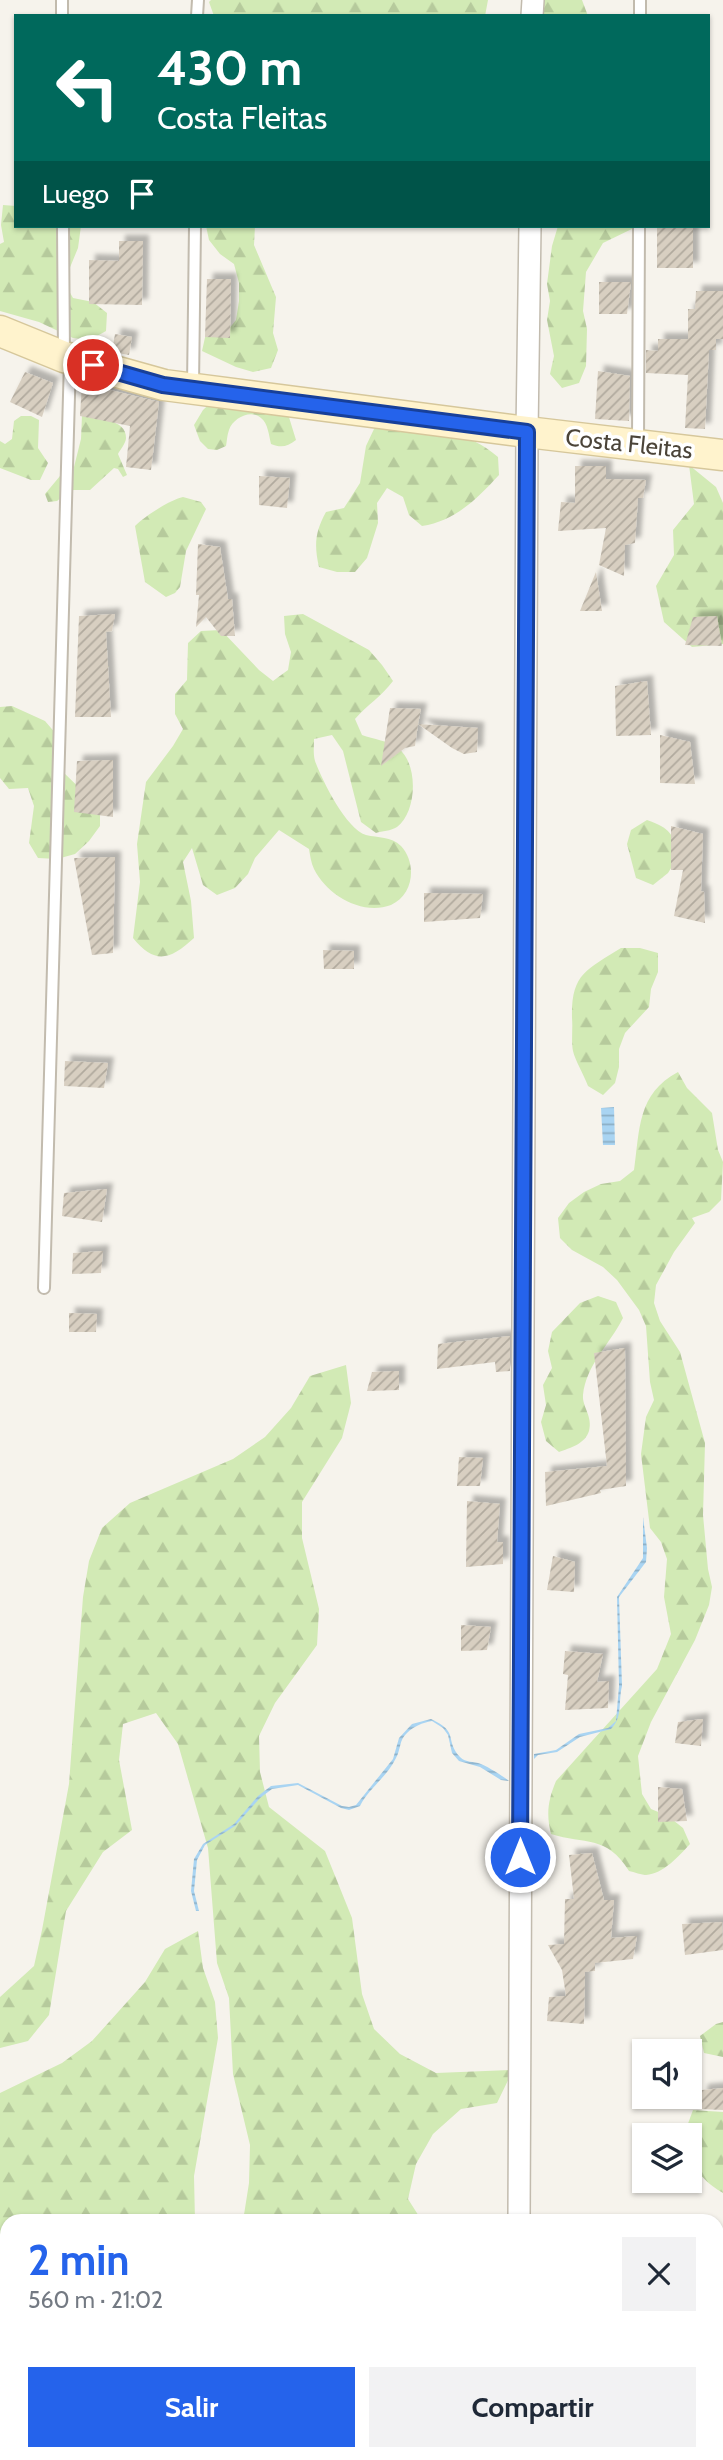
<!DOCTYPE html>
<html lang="es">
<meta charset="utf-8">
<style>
:root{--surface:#fff;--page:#f2f2f3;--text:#1f2937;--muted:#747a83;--accent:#2563eb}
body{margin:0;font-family:Cabin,sans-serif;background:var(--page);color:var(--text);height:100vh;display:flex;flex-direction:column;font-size:26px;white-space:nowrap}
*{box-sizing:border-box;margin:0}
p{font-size:23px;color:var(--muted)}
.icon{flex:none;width:38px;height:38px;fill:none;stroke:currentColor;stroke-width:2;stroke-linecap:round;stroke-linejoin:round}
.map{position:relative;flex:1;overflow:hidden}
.drawer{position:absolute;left:0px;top:2214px;width:724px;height:247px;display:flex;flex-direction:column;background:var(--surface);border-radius:21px 21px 0 0;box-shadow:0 2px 5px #0004}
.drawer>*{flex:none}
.banner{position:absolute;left:14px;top:14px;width:696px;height:214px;border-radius:0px;box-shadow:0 2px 5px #0004;background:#00695c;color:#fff;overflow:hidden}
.buttons{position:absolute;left:632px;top:2039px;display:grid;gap:14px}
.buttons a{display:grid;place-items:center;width:70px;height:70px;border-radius:0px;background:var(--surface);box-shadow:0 2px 5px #0004;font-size:35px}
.pin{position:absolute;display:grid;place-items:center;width:60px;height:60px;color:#fff;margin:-30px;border:4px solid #fff;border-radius:50%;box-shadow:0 2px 7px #0007}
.me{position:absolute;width:77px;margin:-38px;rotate:0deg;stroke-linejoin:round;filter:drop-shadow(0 0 5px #0008)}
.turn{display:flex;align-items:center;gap:24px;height:147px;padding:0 28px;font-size:32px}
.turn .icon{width:91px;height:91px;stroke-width:2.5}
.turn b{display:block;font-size:49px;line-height:60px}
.then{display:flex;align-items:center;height:66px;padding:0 28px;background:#0003;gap:14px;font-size:26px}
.round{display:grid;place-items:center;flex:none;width:74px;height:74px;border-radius:0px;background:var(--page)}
.summary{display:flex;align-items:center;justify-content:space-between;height:119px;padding:0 28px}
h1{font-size:42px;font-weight:700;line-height:52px;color:var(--accent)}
.button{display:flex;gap:14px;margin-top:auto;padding:14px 28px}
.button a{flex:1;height:80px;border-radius:0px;background:var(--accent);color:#fff;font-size:28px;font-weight:700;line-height:80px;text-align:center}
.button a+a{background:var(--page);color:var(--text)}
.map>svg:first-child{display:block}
.forest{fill:url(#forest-firs)}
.water{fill:url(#water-rules)}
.building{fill:url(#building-hatch);filter:url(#shadow)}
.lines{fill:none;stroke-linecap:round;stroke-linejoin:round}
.lane-casing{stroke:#c2bbae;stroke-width:14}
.street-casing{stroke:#c2bbae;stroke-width:24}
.secondary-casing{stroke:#d6c79b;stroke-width:33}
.lane{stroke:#fff;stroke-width:10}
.street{stroke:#fff;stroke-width:21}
.secondary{stroke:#fff3cd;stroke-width:30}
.route-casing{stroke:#184099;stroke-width:18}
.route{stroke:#2563eb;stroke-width:12}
.labels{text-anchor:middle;stroke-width:7;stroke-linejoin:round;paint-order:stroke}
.street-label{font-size:24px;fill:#4b4439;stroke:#fff}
</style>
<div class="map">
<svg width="723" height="2460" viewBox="0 0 723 2460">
<defs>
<pattern id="forest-firs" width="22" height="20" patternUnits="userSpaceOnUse" patternTransform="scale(1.75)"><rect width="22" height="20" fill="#d2eab5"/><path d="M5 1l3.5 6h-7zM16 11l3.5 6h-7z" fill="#b6ca9c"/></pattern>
<pattern id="water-rules" width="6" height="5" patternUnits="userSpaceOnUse" patternTransform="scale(1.75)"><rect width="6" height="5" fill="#a9d4f2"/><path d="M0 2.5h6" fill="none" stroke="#8caec5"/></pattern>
<pattern id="building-hatch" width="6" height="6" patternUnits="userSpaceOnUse" patternTransform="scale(1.75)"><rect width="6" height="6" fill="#d8cfc1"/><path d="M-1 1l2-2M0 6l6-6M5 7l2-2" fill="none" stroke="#b1aa9e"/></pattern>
<filter id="shadow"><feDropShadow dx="6" dy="-6" stdDeviation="2" flood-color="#0004"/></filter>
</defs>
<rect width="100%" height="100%" fill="#f6f3ec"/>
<!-- forest -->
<g class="forest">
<path d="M 211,0 L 488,0 L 485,16 L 214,16 L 209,2 Z"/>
<path d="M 533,0 L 582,0 L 588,16 L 539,16 Z"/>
<path d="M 3,205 L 16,206 L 16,226 L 81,226 L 78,248 L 64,282 L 73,298 L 93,302 L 107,313 L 106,331 L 90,340 L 73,338 L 39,322 L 0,311 L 0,244 L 4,242 L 1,225 Z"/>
<path d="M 206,226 L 255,226 L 254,245 L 276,297 L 273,333 L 278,350 L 271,368 L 253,372 L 236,367 L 202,351 L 206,333 L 224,335 L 236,320 L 239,301 L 239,283 L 234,264 L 220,254 L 209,240 Z"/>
<path d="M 558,226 L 638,226 L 603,243 L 586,272 L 583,311 L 587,329 L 586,366 L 579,383 L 562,388 L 550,374 L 554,356 L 547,320 L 550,301 L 547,284 L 552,246 Z"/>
<path d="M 222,392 L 288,414 L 296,440 C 287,447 281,448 271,444 C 269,436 268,423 261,418 C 251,409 233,418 229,430 C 227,435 227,441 226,446 L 217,450 L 208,449 L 200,441 L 194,425 L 203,410 Z"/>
<path d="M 82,415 C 95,418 127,419 126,438 C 126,443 120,450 118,454 L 127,475 L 123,477 L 118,469 L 114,468 L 90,490 L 71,490 L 57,501 L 48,502 L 45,494 L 60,476 L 73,471 L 81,439 Z"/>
<path d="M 21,416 L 31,416 L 39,420 L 38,448 L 48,463 L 40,480 L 31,480 L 0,468 L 0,441 L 5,444 L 12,439 L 14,421 Z"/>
<path d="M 391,418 C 428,427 469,431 498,457 L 499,475 C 477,499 455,521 422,526 L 409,515 L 403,497 L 387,488 L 377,503 L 378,523 L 367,558 L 355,572 L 337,572 L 319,567 C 314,545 315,532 326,512 L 344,508 L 360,483 L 366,446 L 374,429 Z"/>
<path d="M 689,465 L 716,487 L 723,503 L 723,644 L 692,647 L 664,622 L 656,586 L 674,555 L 673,530 L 694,504 Z"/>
<path d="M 183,497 L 201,502 L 206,509 L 186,551 L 180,587 L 175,593 L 166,597 L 145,582 L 135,526 C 145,516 170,500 183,497 Z"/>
<path d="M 303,614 L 369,650 L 382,665 L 393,681 C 382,696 367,705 355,719 L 362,735 C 373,739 389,741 398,748 C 419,764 417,812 397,827 C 391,831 382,831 376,833 L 361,822 L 343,751 L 332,735 L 314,739 C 314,746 313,754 315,761 C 322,780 346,829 366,835 C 378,838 391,836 401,846 C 417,863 414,895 391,905 C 362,916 327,895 314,869 C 311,863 310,855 309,849 L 279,830 L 255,858 L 248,874 L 235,888 L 217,895 L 203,885 L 192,848 L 183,862 L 191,901 L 194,938 C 170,960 155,965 133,938 L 140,882 L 137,844 L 146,782 L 173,746 L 183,729 L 175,714 L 175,694 L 187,680 L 188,643 L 201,631 L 221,630 L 259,670 L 273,681 L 288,670 L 291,652 L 285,634 L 284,616 Z"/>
<path d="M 12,706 L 45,721 L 57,735 L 61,770 L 100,808 L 100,826 L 89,841 L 75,854 L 57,859 L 38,858 L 29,843 L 34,806 L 28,788 L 9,789 L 0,778 L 0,707 Z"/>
<path d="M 647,820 C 670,828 674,834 678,857 L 668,873 L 653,885 L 636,878 L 627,844 L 631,830 Z"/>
<path d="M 621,948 L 640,948 L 658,953 L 658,972 L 651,989 L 649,1007 L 625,1033 L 619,1049 L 619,1067 L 615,1083 L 603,1095 L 588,1086 C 584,1075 575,1060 573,1051 C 571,1041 573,1029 572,1018 C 571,974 586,970 621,948 Z"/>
<path d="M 678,1072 L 687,1088 L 712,1113 L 718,1150 L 723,1162 L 721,1200 L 709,1212 L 692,1218 L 695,1223 L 674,1252 L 656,1285 L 654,1303 L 660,1321 L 680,1352 L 705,1443 L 703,1515 L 708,1569 L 712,1587 L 709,1605 L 695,1640 L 651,1722 L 638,1756 L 642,1794 L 651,1809 L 668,1816 L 683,1828 L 690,1844 C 679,1856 663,1874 646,1875 C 642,1875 634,1872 629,1871 C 606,1834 585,1845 551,1834 C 546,1814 548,1800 556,1781 L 657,1669 L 671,1634 L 664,1597 L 667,1559 L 661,1542 L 650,1528 L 641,1454 L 646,1417 L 654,1400 L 650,1382 L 646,1326 L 639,1310 L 617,1280 L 603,1267 L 572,1250 L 560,1238 L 558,1218 L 569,1203 L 584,1192 L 601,1184 L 620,1181 L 634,1170 C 640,1129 637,1094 678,1072 Z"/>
<path d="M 598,1296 L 616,1302 L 623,1318 C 610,1344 586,1365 583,1395 C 582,1407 593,1416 589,1431 C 585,1444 570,1448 559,1452 L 546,1441 L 541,1422 L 546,1405 L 543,1385 L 552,1368 L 548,1351 L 552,1332 L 580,1303 Z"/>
<path d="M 346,1365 L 351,1403 L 342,1438 L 302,1502 L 302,1538 L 319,1609 L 317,1645 L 275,1703 L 259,1736 L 260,1772 L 269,1807 L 325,1851 L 352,1918 L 362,1994 L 374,2029 L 400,2054 L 436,2073 L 513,2070 L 497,2103 L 461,2109 L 433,2134 L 416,2164 L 408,2199 L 422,2221 L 243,2221 L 249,2183 L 250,2145 L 233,2074 L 229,1998 L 217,1963 L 208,1848 L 178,1744 L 156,1713 L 123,1724 L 119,1760 L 132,1830 L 103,1852 L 66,1911 L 49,2015 L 28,2041 L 0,2048 L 0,1997 L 34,1966 L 42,1930 L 69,1784 L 83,1597 L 89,1561 L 102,1528 L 130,1503 L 233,1459 L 265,1437 L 291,1408 L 310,1376 Z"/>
<path d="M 198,1931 L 203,1968 L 215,2002 L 218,2038 L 194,2176 L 195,2221 L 7,2221 L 7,2335 L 0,2328 L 0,2093 L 62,2063 L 92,2041 L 145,1982 L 165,1949 Z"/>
<path d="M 723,2022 L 723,2057 L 704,2053 L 700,2036 L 716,2024 Z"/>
<path d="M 693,2110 L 723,2112 L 723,2193 C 691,2174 693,2160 686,2129 Z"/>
<path d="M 83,2454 L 427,2454 L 367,2460 L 90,2460 Z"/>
</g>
<!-- water -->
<g class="water">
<path d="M 614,1107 L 615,1145 L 603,1145 L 601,1108 Z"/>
<path d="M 643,1517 L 647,1548 L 646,1562 L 619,1597 L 622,1686 C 618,1702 623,1717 611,1729 L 580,1737 L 557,1752 L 538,1755 L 534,1759 L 534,1754 L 556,1750 L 579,1734 L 608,1728 L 616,1721 L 619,1686 L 617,1597 L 643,1558 Z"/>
<path d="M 431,1719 C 460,1732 444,1740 460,1757 C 466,1763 473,1761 481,1764 C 490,1768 503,1776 509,1781 L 501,1780 L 480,1767 L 459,1761 L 452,1753 L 448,1735 L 443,1728 L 432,1721 C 422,1723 414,1726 407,1733 C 399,1740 401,1749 396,1758 C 387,1777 369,1788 360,1806 L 349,1810 L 341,1808 L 298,1785 L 272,1789 L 260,1798 L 235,1826 L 205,1845 L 197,1860 L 194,1891 L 199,1911 L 196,1911 L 191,1891 L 194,1859 L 203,1844 L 234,1824 L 258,1796 L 271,1786 L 298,1783 L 342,1806 L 349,1807 L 356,1805 L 393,1759 L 399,1738 L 412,1724 Z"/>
</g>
<!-- building -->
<g class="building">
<rect x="657" y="226" width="36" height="42"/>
<path d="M 119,241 L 143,241 L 142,305 L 89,304 L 89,260 L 119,261 Z"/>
<path d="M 207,279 L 231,279 L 230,338 L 205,337 Z"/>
<path d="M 599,282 L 631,282 L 627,314 L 599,314 Z"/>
<path d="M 696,291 L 723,291 L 723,339 L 716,339 L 716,350 L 709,350 L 705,429 L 685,428 L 688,375 L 646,373 L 646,350 L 658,351 L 658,339 L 688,339 L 688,309 L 695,309 Z"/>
<path d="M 115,334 L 132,337 L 129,355 L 112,352 Z"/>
<path d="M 598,371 L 630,376 L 629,421 L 595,419 Z"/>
<path d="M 25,372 L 53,383 L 42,417 L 10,402 Z"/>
<path d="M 82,383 L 159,402 L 151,470 L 126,467 L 130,426 L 80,416 Z"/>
<path d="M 575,466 L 606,466 L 606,479 L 646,480 L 643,498 L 638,498 L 635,543 L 625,545 L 624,576 L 599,565 L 606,528 L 558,531 L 561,502 L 575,503 Z"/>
<path d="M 259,476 L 290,478 L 287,508 L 259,505 Z"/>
<path d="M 198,544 L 220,547 L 228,599 L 232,599 L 235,636 L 221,636 L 206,617 L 196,627 L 199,595 L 196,595 Z"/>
<path d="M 596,572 L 602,611 L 580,611 Z"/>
<path d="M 115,614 L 112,631 L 106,632 L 111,717 L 75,717 L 79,616 Z"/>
<path d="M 717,616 L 722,646 L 685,645 L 693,617 Z"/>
<path d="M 647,681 L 651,735 L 616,736 L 615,686 Z"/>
<path d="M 390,708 L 421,709 L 418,724 L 478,728 L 477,752 L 464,754 L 452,748 L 418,724 L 415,746 L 405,748 L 381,766 Z"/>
<path d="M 660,735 L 690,742 L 695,784 L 660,783 Z"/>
<path d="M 113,760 L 113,817 L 74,812 L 77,761 Z"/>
<path d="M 671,826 L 703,834 L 701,891 L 704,892 L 705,923 L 674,916 L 683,870 L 671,870 Z"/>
<path d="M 115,857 L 113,953 L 92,955 L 74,858 Z"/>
<path d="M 424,893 L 483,894 L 480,918 L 424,922 Z"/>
<path d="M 323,950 L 354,951 L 354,969 L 324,969 Z"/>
<path d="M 65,1061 L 108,1063 L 104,1088 L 64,1086 Z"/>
<path d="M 107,1189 L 102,1222 L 62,1216 L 64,1193 Z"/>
<path d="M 103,1251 L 101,1273 L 72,1274 L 73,1253 Z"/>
<path d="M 69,1313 L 97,1314 L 96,1332 L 69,1332 Z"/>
<path d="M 510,1336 L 510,1371 L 496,1372 L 495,1362 L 437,1369 L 438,1344 Z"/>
<path d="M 625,1348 L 626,1486 L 600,1490 L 601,1493 L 546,1506 L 545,1472 L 607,1466 L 594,1353 Z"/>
<path d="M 399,1371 L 399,1390 L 367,1391 L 372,1372 Z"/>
<path d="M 459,1457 L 483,1458 L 480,1486 L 457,1486 Z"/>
<path d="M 467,1501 L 500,1504 L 497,1542 L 503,1542 L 503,1564 L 466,1567 Z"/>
<path d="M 553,1556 L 575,1562 L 574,1592 L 547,1590 Z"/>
<path d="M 461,1625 L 491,1627 L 487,1650 L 461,1651 Z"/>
<path d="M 565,1651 L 603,1654 L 597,1682 L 609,1681 L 608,1708 L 565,1710 L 568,1675 L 563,1674 Z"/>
<path d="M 703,1719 L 701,1746 L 675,1743 L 678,1722 Z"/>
<path d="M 658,1787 L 682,1789 L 687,1821 L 658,1822 Z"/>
<path d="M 592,1853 L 604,1900 L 614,1900 L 611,1938 L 637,1936 L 633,1959 L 595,1963 L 595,1971 L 585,1972 L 584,2024 L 547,2021 L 549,1997 L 566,1996 L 562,1970 L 548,1945 L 564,1944 L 565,1899 L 574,1899 L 569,1855 Z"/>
<path d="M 722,1922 L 723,1950 L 685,1955 L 682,1924 Z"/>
<path d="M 723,2088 L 723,2110 L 699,2109 L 702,2090 Z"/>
</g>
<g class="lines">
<!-- lane casing -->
<g class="lane-casing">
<g id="lane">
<path d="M 62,0 L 62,16"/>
<path d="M 197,16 L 198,0"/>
<path d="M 640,16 L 640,0"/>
<path d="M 63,226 L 64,354"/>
<path d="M 193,386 L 195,226"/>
<path d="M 638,443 L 639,226"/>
<path d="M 44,1288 L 70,360"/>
</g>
</g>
<!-- street casing -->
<g class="street-casing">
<g id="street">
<path d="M 532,16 L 533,0"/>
<path d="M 519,2221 L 527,432 L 530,226"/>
<path d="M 539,2460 L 541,2454"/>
</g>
</g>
<!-- secondary casing -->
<g class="secondary-casing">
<path id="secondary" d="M 0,331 L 64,357 L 164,385 L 527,432 L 723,455"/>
</g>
<!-- lane -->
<use href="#lane" class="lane"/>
<!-- street -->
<use href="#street" class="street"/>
<!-- secondary -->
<use href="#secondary" class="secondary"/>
</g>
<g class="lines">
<!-- route casing -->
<g class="route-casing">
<path id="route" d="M 93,365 L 163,385 L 527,432 L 520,1857"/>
</g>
<!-- route -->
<use href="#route" class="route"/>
</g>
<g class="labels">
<!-- street labels -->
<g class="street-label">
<text transform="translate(629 444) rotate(6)" y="8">Costa Fleitas</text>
</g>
</g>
</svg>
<div class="buttons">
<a><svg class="icon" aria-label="sound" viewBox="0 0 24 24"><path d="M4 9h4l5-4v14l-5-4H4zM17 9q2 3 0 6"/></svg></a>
<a><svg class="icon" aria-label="layers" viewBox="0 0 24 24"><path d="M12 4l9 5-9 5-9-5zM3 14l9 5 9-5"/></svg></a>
</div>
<div class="pin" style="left:93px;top:365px;background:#d93025"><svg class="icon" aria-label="arrive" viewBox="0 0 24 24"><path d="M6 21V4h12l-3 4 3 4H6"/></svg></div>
<svg class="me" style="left:520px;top:1857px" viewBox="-20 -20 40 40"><circle r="17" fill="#2563eb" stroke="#fff" stroke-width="3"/><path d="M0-11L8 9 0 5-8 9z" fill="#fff"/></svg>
<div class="banner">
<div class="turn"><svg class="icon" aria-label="left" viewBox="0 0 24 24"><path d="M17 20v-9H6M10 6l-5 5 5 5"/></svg><div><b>430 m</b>Costa Fleitas</div></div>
<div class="then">Luego<svg class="icon" aria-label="arrive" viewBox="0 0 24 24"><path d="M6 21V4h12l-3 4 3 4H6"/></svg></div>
</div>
<section class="drawer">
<div class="summary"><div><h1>2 min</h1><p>560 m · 21:02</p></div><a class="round"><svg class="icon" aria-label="close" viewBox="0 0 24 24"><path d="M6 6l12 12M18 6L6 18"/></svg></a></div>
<div class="button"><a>Salir</a><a>Compartir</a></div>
</section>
</div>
